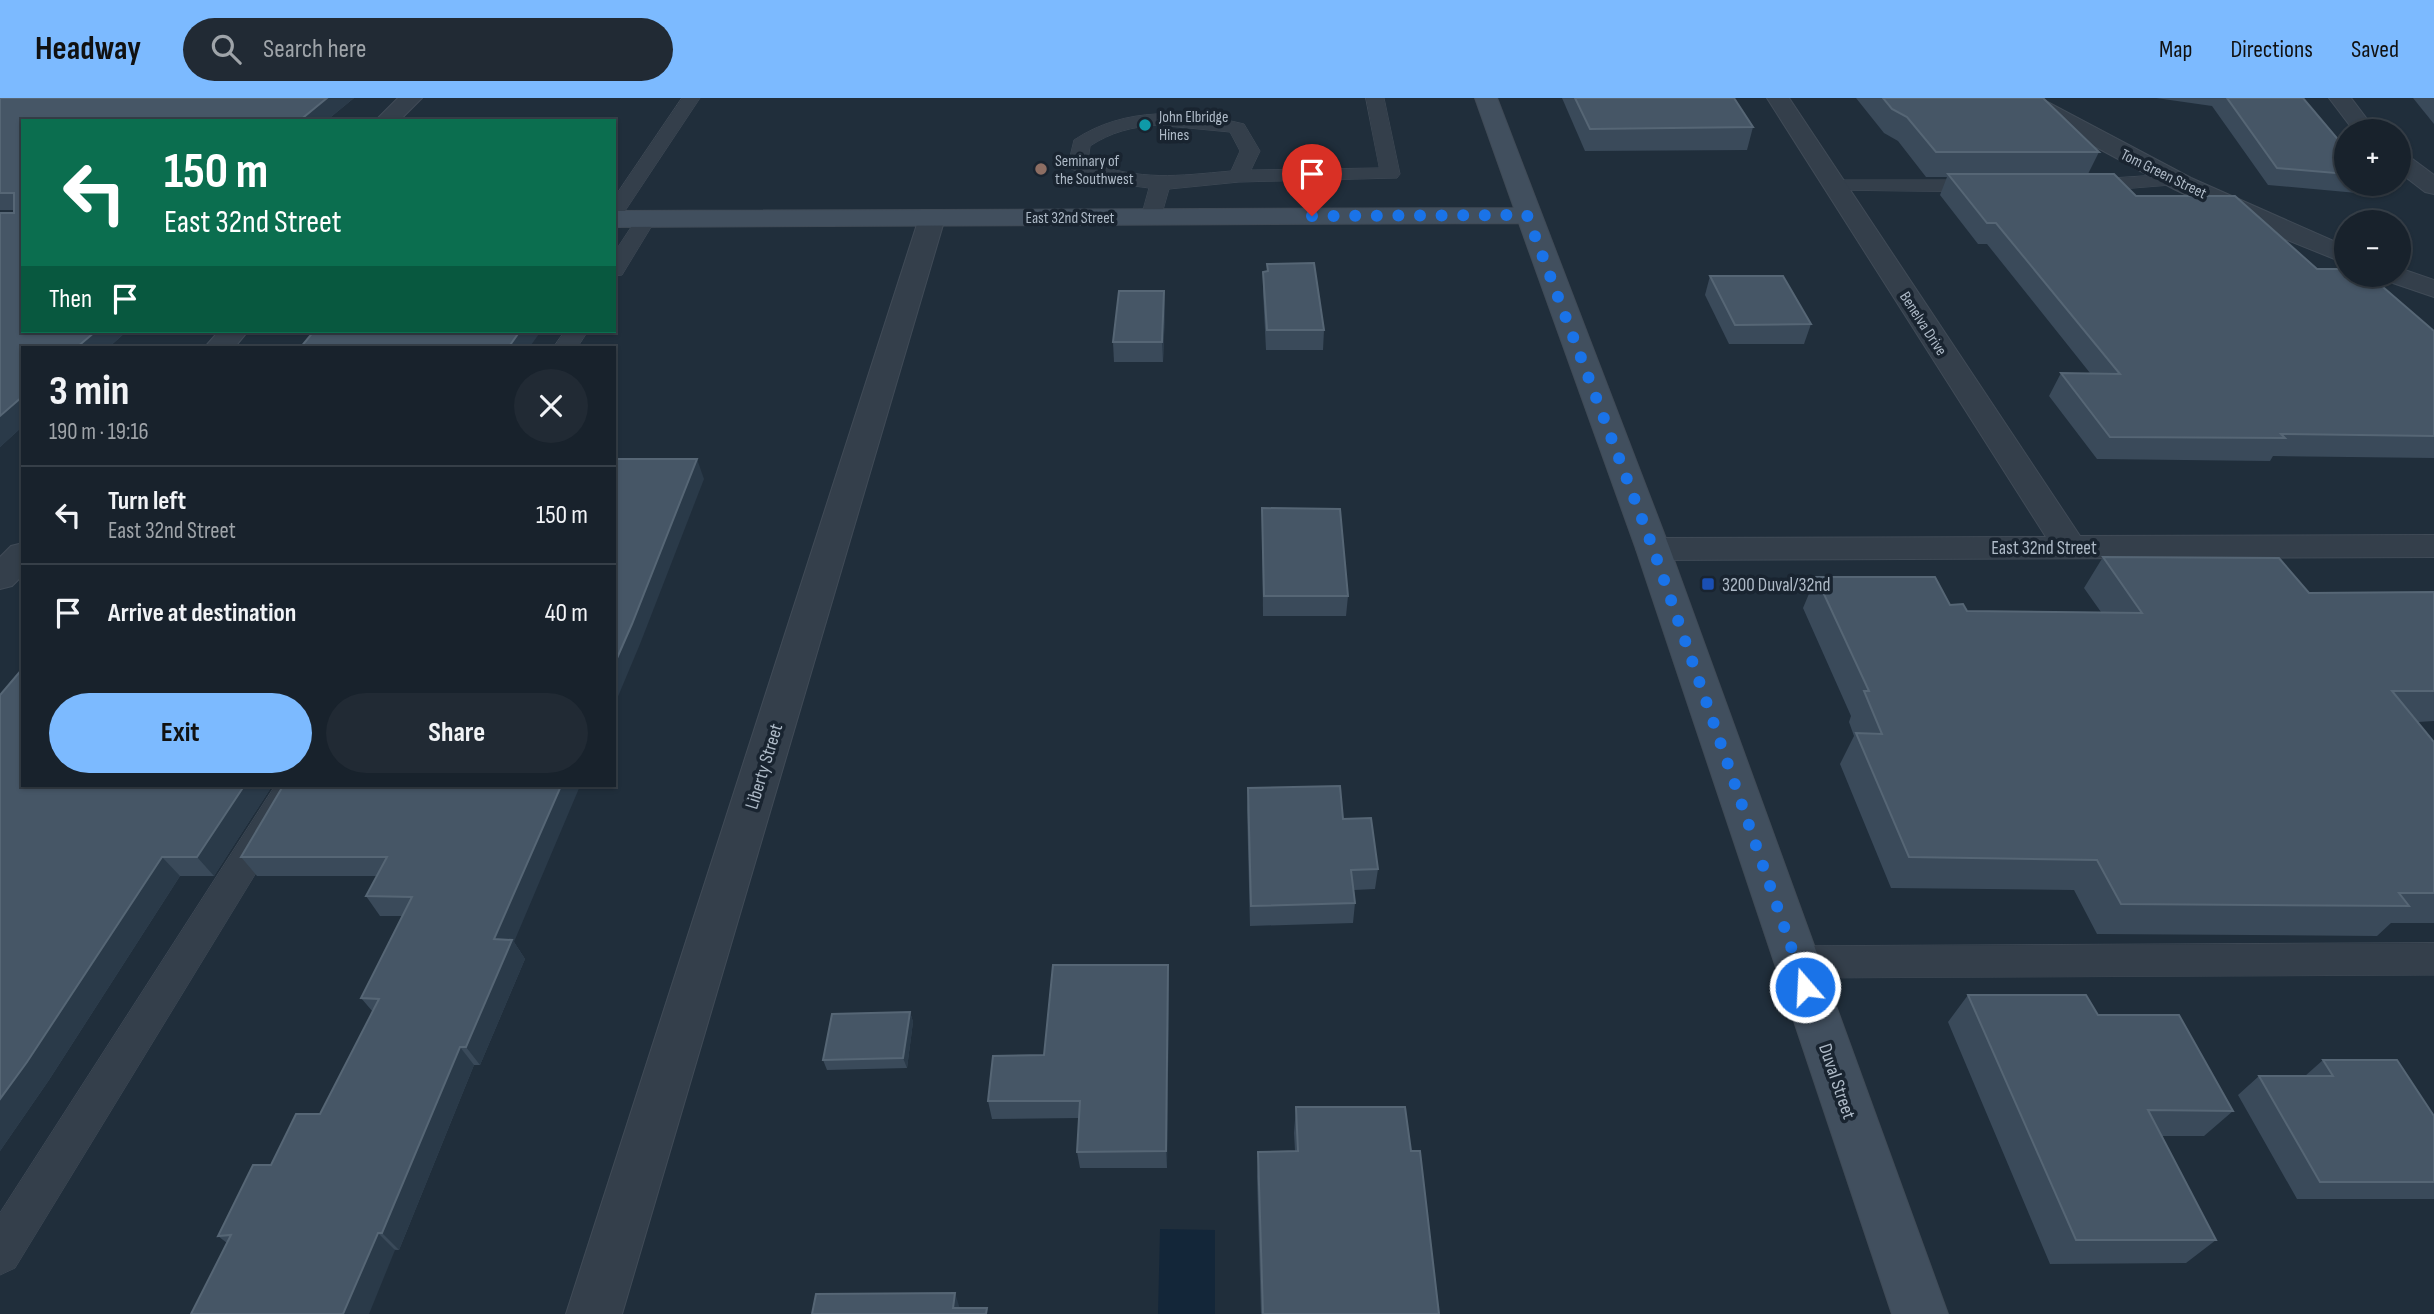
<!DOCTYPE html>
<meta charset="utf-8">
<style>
:root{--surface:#18222c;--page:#212a34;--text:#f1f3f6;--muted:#9fa4a9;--line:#363f48;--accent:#7cbaff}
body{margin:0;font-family:"Sofia Sans Condensed",sans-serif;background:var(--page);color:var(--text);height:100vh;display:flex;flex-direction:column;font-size:26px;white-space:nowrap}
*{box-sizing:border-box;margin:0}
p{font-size:23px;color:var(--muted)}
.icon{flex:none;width:38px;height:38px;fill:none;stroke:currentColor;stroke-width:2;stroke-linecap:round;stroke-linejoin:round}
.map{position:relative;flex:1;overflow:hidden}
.sheet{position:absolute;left:21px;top:248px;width:595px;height:441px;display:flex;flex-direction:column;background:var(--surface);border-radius:0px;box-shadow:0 2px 5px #0004,0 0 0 2px var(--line)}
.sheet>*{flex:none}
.guide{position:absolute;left:21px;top:21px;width:595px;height:214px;border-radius:0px;box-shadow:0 2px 5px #0004,0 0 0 2px var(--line);background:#0b6e4f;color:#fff;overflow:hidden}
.fabs{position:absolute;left:2334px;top:21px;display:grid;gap:14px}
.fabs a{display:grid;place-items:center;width:77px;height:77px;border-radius:50%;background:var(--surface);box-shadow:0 2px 5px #0004,0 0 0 2px var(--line);font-size:35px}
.pin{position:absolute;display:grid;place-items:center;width:60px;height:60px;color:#fff;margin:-72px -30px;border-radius:50% 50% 50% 0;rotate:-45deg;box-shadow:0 0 7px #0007}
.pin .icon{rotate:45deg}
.me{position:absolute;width:77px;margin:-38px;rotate:341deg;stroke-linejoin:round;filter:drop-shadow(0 0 5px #0008)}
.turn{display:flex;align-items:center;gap:24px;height:147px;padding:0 28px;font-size:32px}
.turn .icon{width:91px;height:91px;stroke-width:2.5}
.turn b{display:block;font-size:49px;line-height:60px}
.then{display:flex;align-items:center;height:66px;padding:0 28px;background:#0003;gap:14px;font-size:26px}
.round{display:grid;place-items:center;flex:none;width:74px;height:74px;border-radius:37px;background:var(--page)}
.headline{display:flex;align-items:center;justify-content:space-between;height:119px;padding:0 28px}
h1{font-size:42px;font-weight:700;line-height:52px}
.button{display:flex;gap:14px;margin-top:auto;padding:14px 28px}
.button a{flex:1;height:80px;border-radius:42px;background:var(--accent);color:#111;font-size:28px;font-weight:700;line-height:80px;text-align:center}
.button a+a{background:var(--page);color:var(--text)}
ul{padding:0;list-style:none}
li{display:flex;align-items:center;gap:21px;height:98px;padding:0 28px;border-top:2px solid var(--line)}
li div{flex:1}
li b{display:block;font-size:26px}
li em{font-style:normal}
header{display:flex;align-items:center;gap:42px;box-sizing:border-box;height:98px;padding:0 35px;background:var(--accent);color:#111}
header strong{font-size:33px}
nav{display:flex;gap:38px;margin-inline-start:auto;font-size:24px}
.search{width:490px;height:63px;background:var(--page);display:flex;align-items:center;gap:18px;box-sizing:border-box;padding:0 24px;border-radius:38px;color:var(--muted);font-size:26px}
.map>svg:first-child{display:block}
.water{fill:#132639}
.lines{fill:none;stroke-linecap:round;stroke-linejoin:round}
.lane-casing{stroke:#404b57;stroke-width:1}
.street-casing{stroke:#404b57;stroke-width:2}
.secondary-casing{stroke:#404b57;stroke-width:2}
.lane{fill:#343f4b;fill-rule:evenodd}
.street{fill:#343f4b;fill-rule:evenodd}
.secondary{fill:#414f5e;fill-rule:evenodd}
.wall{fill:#3a4a5a}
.shaded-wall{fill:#2a3a49}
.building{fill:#465666;stroke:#566675;stroke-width:2}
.route{stroke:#1a73e8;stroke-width:12;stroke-dasharray:0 21.6}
.culture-dot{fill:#0f9aa8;stroke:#192430;stroke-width:2.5}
.education-dot{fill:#8d6e63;stroke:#192430;stroke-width:2.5}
.transit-dot{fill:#1a4fb4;stroke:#192430;stroke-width:2.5}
.labels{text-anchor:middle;stroke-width:7;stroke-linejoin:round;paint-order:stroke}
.far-poi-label{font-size:16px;fill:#aebac7;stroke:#192430;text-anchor:start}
.far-street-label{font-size:16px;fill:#aebac7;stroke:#192430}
.street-label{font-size:19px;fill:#aebac7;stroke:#192430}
.poi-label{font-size:19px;fill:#aebac7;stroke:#192430;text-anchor:start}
</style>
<header>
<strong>Headway</strong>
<div class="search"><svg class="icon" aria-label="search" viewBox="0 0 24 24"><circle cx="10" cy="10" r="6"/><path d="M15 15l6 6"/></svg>Search here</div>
<nav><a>Map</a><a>Directions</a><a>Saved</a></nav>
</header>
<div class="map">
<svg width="2434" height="1216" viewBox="0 0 2434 1216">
<rect width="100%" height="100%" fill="#202e3b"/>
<!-- water -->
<path class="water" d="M 1160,1131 L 1215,1132 L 1215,1216 L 1158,1216 Z"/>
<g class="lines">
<!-- lane casing -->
<g class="lane-casing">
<g id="lane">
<path d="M 682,0 L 700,0 L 621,119 L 614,121 L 614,100 Z"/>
<path d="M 1366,0 L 1384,0 L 1400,76 L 1397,80 L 1239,84 L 1169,91 L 1161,119 L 1151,125 L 1141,119 L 1149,90 L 1112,85 L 1071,71 L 1068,67 L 1074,42 C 1125,8 1186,12 1244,26 L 1260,53 L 1251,72 L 1379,70 ZM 1157,27 L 1230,34 L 1240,53 L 1231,73 C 1176,78 1142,83 1088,64 L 1090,48 C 1111,34 1132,29 1157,27 Z"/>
<path d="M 2176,76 L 2186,82 L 2183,86 L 2084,94 L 2074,88 L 2084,82 Z"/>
<path d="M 1836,82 L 1986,82 L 1996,88 L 1986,94 L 1829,92 L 1826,88 L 1829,84 Z"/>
<path d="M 646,115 L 656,121 L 622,177 L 614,178 L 614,155 L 639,117 Z"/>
<path d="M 565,233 L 588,233 L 577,250 L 553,250 Z"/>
<path d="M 275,688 L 309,688 L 15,1170 L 0,1177 L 0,1115 Z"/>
<path d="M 2434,845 L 2434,877 L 1796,880 L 1783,875 L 1777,864 L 1783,853 L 1796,848 Z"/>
</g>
</g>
<!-- street casing -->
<g class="street-casing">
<g id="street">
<path d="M 398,0 L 422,0 L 399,23 L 375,23 Z"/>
<path d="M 1767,0 L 1789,0 L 2080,438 L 2434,437 L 2434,459 L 1653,462 L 1641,459 L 1636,451 L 1641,443 L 1653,440 L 2046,439 Z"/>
<path d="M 2013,0 L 2040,0 L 2191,80 L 2347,149 L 2347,166 L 2255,129 L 2174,91 L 2055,27 Z"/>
<path d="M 2329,0 L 2351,0 L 2376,33 L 2354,33 Z"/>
<path d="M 2399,55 L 2407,57 L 2434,77 L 2434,96 L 2425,94 L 2399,74 Z"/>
<path d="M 932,112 L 941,115 L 945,120 L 622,1216 L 566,1216 L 919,120 L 923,115 Z"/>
<path d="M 2399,170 L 2434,182 L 2434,199 L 2387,183 L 2383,177 L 2399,177 Z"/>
<path d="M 219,233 L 248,233 L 234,250 L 204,250 Z"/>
<path d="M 23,445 L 23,477 L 12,488 L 0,491 L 0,459 L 11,448 Z"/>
</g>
</g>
<!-- secondary casing -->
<g class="secondary-casing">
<path id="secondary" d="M 1475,0 L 1497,0 L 1670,451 L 1948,1216 L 1892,1216 L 1636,451 L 1519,125 L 614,129 L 614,113 L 1514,110 Z"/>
</g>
<!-- lane -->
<use href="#lane" class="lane"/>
<!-- street -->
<use href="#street" class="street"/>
<!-- secondary -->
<use href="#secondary" class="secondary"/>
</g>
<!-- wall -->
<g class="wall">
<path d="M 0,0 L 354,0 L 326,23 L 23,23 L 127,233 L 108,250 L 23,250 L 23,328 L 0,349 L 14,112 L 0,112 Z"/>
<path d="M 1562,0 L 1734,0 L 1753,29 L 1747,52 L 1585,53 Z"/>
<path d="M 1856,0 L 2043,0 L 2099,54 L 2088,76 L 2136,98 L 2317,171 L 2434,233 L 2434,360 L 2273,358 L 2270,363 L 2097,361 L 2049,298 L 2061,275 L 2090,275 L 1987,146 L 1978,146 L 1940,97 L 1947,79 L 1926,79 L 1898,43 L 1884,35 Z"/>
<path d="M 2156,0 L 2303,0 L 2347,52 L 2347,86 L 2363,86 L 2357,95 L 2268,87 L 2212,8 Z"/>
<path d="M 2413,0 L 2434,0 L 2434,26 Z"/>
<path d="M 1267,166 L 1324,232 L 1323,252 L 1266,252 L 1263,193 L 1263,174 L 1267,173 Z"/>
<path d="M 1710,178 L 1811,226 L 1804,246 L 1729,246 L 1705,197 Z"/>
<path d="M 1164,193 L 1165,212 L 1163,264 L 1114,264 L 1113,244 Z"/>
<path d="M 1262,410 L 1348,498 L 1346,518 L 1263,518 Z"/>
<path d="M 2103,459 L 2309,495 L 2434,494 L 2434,623 L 2418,624 L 2434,644 L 2434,825 L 2391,825 L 2377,838 L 2097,836 L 2074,792 L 1891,790 L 1840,666 L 1854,638 L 1849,624 L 1851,618 L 1803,510 L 1816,479 L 1950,507 L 1967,513 L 2101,514 L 2084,490 Z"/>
<path d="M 0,597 L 23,688 L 272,688 L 214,778 L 180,778 L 49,982 L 0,1053 Z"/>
<path d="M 283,688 L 514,844 L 525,861 L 480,967 L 474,967 L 399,1152 L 227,1145 L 218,1138 L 271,1067 L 320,1016 L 373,914 L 361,900 L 403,818 L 380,818 L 366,798 L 377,778 L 257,778 L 241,759 Z"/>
<path d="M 1248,690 L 1343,721 L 1378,771 L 1375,791 L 1354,792 L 1355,805 L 1353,825 L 1250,828 L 1247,711 Z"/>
<path d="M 1169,886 L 1167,1070 L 1080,1070 L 1077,1054 L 1079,1020 L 992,1021 L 988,1003 L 1044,957 Z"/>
<path d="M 1968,897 L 2098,917 L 2233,1013 L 2204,1038 L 2162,1038 L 2216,1142 L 2186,1165 L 2050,1166 L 1948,924 Z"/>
<path d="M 910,914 L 913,924 L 907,970 L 827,972 L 823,962 Z"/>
<path d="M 2323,962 L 2434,1018 L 2434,1101 L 2297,1101 L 2238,997 L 2259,978 L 2305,978 Z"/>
<path d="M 1296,1009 L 1411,1053 L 1439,1216 L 1261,1216 L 1257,1079 L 1258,1054 L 1295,1053 L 1294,1035 Z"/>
</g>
<!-- shaded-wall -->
<g class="shaded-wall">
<path d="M 327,0 L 354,0 L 326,23 L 299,23 Z"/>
<path d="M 1164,193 L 1165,212 L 1163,264 L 1162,244 Z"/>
<path d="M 96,233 L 127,233 L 108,250 L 76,250 Z"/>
<path d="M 520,233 L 541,233 L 529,250 L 508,250 Z"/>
<path d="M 23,298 L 23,328 L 0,349 L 0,318 Z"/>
<path d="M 697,361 L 704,381 L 640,546 L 614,608 L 614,567 Z"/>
<path d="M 244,688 L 272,688 L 214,778 L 197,759 Z"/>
<path d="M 561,688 L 580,688 L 514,844 L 525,861 L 480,967 L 466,949 L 494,841 Z"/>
<path d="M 162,759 L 180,778 L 49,982 L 0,1053 L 0,1001 Z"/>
<path d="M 1168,867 L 1169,886 L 1167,1070 L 1166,1053 Z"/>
<path d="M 910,914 L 913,924 L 907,970 L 903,960 Z"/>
<path d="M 460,949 L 474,967 L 399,1152 L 382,1135 Z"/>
<path d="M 378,1135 L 395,1152 L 369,1216 L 343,1216 Z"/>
<path d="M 955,1195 L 960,1211 L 953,1210 Z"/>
</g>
<!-- building -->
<g class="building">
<path d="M 0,0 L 327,0 L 299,23 L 23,23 L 23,233 L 96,233 L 76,250 L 23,250 L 23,298 L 0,318 L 0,115 L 14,115 L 14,95 L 0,95 Z"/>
<path d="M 1575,0 L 1734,0 L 1753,29 L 1590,31 Z"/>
<path d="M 1883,0 L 2043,0 L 2099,54 L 1936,54 L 1907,19 L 1892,11 Z"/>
<path d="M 2227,0 L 2303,0 L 2347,52 L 2347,76 L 2277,70 Z"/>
<path d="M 1948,76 L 2114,76 L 2136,98 L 2235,98 L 2317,171 L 2347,171 L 2347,177 L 2369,177 L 2434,233 L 2434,338 L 2281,336 L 2285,340 L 2110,339 L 2061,275 L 2120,276 L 1996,125 L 1987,125 Z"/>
<path d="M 1314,165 L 1324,232 L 1267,232 L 1263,174 L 1268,173 L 1267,166 Z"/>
<path d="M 1710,178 L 1783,178 L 1811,226 L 1735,227 Z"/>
<path d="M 1119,193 L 1164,193 L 1162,244 L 1113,244 Z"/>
<path d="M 314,233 L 520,233 L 508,250 L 300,250 Z"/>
<path d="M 614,361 L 697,361 L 632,526 L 614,567 Z"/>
<path d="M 1262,410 L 1340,411 L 1348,498 L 1264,498 Z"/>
<path d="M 2103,459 L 2279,460 L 2309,495 L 2434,494 L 2434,593 L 2392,593 L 2434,644 L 2434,795 L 2399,795 L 2409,808 L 2121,806 L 2097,762 L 1909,759 L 1856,635 L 1882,636 L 1864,593 L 1869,593 L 1816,479 L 1935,479 L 1950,507 L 1963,506 L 1967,513 L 2142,515 Z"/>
<path d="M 23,570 L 23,688 L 244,688 L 197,759 L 162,759 L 27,964 L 0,1001 L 0,597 Z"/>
<path d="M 283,688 L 561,688 L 494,841 L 512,842 L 466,949 L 460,949 L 382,1135 L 378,1135 L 343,1216 L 191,1216 L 231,1137 L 218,1138 L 253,1067 L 271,1067 L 296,1016 L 320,1016 L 379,901 L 361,900 L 412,799 L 366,798 L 387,759 L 241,759 Z"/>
<path d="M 1340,688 L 1343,721 L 1371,720 L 1378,771 L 1351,772 L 1355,805 L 1251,808 L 1248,690 Z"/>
<path d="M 1053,867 L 1168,867 L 1166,1053 L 1077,1054 L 1080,1003 L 988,1003 L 993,958 L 1044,957 Z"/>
<path d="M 1968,897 L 2086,897 L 2098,917 L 2179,917 L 2233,1013 L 2148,1012 L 2216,1142 L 2076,1142 Z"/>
<path d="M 910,914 L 903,960 L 823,962 L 832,916 Z"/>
<path d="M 2323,962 L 2397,962 L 2434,1018 L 2434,1084 L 2320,1084 L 2259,978 L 2333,978 Z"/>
<path d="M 1296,1009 L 1405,1009 L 1411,1053 L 1420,1053 L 1439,1216 L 1263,1216 L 1258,1054 L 1298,1053 Z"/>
<path d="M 955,1195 L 953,1210 L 987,1210 L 986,1216 L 812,1216 L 816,1196 Z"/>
</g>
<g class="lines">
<!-- route -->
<path class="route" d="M 1312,118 L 1527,117 L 1653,450 L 1805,889"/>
</g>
<!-- markers -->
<circle class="culture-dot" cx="1145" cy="27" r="7"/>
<circle class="education-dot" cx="1041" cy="71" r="7"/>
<rect class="transit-dot" x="1701" y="479" width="14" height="14" rx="3.5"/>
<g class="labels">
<!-- far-poi labels -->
<g class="far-poi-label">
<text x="1159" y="24">John Elbridge<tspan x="1159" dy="18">Hines</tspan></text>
<text x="1055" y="68">Seminary of<tspan x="1055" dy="18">the Southwest</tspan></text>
</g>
<!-- far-street labels -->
<g class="far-street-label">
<text transform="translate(2164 75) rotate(26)" y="6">Tom Green Street</text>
<text x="1070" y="125">East 32nd Street</text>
<text transform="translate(1924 225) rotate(57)" y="6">Benelva Drive</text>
</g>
<!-- street labels -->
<g class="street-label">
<text x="2044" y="456">East 32nd Street</text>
<text transform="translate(763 668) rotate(-73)" y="7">Liberty Street</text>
<text transform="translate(1838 983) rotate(71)" y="7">Duval Street</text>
</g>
<!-- poi labels -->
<g class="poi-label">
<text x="1722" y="493">3200 Duval/32nd</text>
</g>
</g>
</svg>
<div class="fabs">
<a>+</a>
<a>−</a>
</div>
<div class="pin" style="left:1312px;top:118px;background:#d93025"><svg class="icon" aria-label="arrive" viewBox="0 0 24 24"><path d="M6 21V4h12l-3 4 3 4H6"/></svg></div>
<svg class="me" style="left:1805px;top:889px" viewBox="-20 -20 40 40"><circle r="17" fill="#1a73e8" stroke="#fff" stroke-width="3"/><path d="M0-11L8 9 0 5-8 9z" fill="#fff"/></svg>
<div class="guide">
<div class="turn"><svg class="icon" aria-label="left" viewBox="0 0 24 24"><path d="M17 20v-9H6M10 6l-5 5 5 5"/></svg><div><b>150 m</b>East 32nd Street</div></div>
<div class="then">Then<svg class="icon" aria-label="arrive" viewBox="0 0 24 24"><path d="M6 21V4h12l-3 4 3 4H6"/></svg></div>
</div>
<section class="sheet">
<div class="headline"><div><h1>3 min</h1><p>190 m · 19:16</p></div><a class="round"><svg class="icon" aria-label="close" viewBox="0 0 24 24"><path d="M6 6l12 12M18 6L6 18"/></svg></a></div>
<ul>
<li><svg class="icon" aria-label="left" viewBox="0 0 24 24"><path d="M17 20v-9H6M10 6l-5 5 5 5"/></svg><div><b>Turn left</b><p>East 32nd Street</p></div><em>150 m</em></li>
<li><svg class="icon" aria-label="arrive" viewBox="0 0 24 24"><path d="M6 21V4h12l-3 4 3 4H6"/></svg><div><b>Arrive at destination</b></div><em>40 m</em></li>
</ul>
<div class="button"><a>Exit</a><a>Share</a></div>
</section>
</div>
